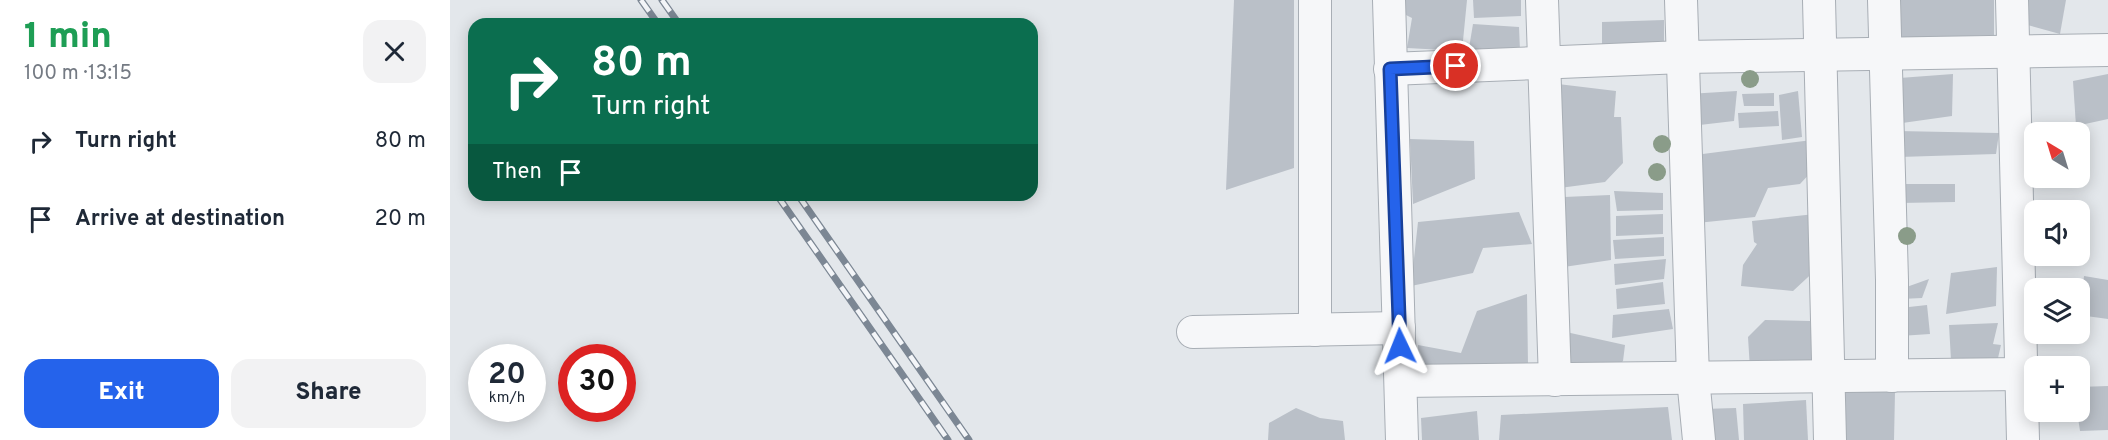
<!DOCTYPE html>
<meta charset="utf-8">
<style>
:root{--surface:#fff;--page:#f2f2f3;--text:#1f2937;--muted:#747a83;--accent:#2563eb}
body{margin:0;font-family:Overpass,sans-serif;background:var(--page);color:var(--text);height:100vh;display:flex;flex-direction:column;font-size:22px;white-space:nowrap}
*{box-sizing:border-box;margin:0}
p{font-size:20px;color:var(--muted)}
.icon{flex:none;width:33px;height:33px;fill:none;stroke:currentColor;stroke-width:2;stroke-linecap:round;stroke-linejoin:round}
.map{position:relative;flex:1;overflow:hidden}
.sheet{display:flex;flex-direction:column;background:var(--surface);width:450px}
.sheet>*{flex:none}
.top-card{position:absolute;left:18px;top:18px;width:570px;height:183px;border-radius:18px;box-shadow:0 3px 15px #0003;background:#0b6e4f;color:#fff;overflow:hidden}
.needle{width:39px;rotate:322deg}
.controls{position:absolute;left:1574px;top:122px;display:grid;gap:12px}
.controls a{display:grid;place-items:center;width:66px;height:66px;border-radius:12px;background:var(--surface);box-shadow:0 3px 15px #0003;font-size:30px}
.speed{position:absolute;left:18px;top:344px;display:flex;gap:12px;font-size:30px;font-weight:700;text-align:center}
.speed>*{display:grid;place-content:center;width:78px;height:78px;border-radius:50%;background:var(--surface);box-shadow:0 3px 15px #0003;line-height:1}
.speed small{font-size:15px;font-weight:400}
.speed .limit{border:9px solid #d22;background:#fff;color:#111}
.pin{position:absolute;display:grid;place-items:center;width:51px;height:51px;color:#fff;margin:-26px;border:3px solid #fff;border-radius:50%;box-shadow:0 2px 6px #0007}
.me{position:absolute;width:66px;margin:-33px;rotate:358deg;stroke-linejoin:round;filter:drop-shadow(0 0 4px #0008)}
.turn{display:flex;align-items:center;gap:21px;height:126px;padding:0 24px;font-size:27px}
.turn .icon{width:78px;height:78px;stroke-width:2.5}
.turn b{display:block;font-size:42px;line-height:51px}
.then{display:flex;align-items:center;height:57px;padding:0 24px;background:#0003;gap:12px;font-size:22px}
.round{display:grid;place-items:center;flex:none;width:63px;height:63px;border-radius:18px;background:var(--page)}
.headline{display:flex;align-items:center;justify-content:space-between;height:102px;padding:0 24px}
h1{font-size:36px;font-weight:800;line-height:45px;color:#1e9e55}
.action{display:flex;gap:12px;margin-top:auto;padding:12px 24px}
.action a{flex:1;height:69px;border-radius:18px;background:var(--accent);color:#fff;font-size:24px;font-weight:800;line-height:69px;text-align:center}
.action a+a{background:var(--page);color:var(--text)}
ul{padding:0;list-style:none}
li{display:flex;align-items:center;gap:18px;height:78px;padding:0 24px}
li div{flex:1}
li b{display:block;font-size:22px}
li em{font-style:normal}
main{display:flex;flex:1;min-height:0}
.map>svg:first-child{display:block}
.building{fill:#bac0c8}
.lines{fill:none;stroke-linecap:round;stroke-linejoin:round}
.minor-casing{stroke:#a8aeb5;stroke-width:34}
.minor{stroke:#f6f7f9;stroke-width:32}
.rail-casing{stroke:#7c8794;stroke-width:7}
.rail{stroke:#f3f5f8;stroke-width:4.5;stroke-dasharray:14;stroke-linecap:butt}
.tree{fill:#8a9c89}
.route-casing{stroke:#184099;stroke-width:15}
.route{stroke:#2563eb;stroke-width:10}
</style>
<main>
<section class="sheet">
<div class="headline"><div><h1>1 min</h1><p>100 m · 13:15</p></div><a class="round"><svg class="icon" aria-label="close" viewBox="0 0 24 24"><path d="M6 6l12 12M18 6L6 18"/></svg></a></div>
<ul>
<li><svg class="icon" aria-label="right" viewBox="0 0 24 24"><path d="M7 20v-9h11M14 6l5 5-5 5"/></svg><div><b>Turn right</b></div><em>80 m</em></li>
<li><svg class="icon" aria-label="arrive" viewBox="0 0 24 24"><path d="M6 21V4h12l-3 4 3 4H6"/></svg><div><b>Arrive at destination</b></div><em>20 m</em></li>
</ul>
<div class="action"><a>Exit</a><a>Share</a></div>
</section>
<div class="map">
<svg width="1658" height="440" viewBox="0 0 1658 440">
<rect width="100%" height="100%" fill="#e3e7eb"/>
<!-- building -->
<g class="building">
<path d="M 784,0 L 844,0 L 844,168 L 776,190 Z"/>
<path d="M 954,0 L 1017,0 L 1012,51 L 957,48 L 962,18 L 954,14 Z"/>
<path d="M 1023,0 L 1071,0 L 1071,16 L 1024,18 Z"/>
<path d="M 1441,0 L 1544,0 L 1544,35 L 1498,37 L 1451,44 Z"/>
<path d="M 1574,0 L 1616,0 L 1610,34 L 1574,24 Z"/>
<path d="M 1214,20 L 1214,49 L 1152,54 L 1152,22 Z"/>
<path d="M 1023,24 L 1069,27 L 1070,51 L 1017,60 Z"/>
<path d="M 1503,74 L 1502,116 L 1438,125 L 1436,79 Z"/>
<path d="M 1658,74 L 1658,119 L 1626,126 L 1623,81 Z"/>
<path d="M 1108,84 L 1166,91 L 1164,117 L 1171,117 L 1173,163 L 1155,182 L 1102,189 Z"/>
<path d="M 1287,91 L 1284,121 L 1241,126 L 1238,94 Z"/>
<path d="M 1348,91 L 1352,137 L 1332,140 L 1329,95 Z"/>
<path d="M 1324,93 L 1324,106 L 1294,106 L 1292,94 Z"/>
<path d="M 1328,111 L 1329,126 L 1289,128 L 1288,113 Z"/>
<path d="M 1447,131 L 1549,133 L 1546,154 L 1449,157 Z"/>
<path d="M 960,139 L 1024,141 L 1025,179 L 963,204 Z"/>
<path d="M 1362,140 L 1364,169 L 1350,184 L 1318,188 L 1305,217 L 1247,223 L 1245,155 Z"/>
<path d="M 1450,184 L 1505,184 L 1505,202 L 1450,203 Z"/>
<path d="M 1164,191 L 1213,193 L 1213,210 L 1167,211 Z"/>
<path d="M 1160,195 L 1161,260 L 1107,268 L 1114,197 Z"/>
<path d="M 1069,212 L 1082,244 L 1033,248 L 1023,273 L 961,286 L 968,222 Z"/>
<path d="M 1213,214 L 1213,234 L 1166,236 L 1166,216 Z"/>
<path d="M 1365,214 L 1370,266 L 1343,291 L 1291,286 L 1293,265 L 1307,244 L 1304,242 L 1302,221 Z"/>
<path d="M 1214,237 L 1214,256 L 1165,259 L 1163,240 Z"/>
<path d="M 1216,259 L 1214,279 L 1165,285 L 1164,264 Z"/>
<path d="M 1547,267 L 1546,306 L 1496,314 L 1501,273 Z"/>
<path d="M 1634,276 L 1658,280 L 1658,319 L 1629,315 Z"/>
<path d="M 1479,279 L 1472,298 L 1451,299 L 1451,289 Z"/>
<path d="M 1213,282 L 1215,304 L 1167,309 L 1166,289 Z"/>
<path d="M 1077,294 L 1078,365 L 969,381 L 968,345 L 1011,353 L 1027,311 Z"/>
<path d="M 1477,305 L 1480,334 L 1450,336 L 1450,308 Z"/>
<path d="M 1219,309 L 1223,329 L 1162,338 L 1163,315 Z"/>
<path d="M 1315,320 L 1360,321 L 1366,367 L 1300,369 L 1298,337 Z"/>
<path d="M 1548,323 L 1543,344 L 1551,345 L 1548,358 L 1501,360 L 1499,325 Z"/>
<path d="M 1116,332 L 1175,345 L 1173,361 L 1159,374 L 1114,374 Z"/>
<path d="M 1658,386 L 1658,430 L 1630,431 L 1627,411 L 1629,411 L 1629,387 Z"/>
<path d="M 1389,391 L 1445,392 L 1444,440 L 1389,440 Z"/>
<path d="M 1356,400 L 1358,440 L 1294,440 L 1293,404 Z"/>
<path d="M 1218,407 L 1222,440 L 1049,440 L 1051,415 Z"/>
<path d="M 846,408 L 870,418 L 893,421 L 895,440 L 818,440 L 819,423 Z"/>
<path d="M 1286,408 L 1289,440 L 1254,440 L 1252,409 Z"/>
<path d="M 1027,411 L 1029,440 L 972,440 L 971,418 Z"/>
</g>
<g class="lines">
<!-- minor casing -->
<g class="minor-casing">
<g id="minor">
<path d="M 939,0 L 952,440"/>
<path d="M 1092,0 L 1105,380"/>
<path d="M 1231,0 L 1243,378 L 1249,440"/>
<path d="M 1369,0 L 1380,440"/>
<path d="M 1434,0 L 1442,280 L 1442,376"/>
<path d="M 1562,0 L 1573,440"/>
<path d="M 940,69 L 1233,57 L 1658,50"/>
<path d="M 865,330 L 865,0"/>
<path d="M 743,332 L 949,328"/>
<path d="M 951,381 L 1571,374"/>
</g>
</g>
<!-- minor -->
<use href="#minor" class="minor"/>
<!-- rail casing -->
<g class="rail-casing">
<g id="rail">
<path d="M 191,0 L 208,24"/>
<path d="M 212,0 L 229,24"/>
<path d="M 327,195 L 498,440"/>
<path d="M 348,195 L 519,440"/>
</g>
</g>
<!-- rail -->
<use href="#rail" class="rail"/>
</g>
<!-- trees -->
<g class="tree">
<circle cx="1300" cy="79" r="9"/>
<circle cx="1212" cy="144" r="9"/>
<circle cx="1207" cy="172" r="9"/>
<circle cx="1457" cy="236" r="9"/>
</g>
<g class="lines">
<!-- route casing -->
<g class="route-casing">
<path id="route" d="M 950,346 L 940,69 L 1006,66"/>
</g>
<!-- route -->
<use href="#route" class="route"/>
</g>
</svg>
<div class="controls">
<a><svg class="needle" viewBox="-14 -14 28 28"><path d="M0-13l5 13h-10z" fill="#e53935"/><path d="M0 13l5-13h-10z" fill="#747a83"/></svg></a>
<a><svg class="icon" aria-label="sound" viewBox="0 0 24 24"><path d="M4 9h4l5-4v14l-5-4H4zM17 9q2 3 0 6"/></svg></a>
<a><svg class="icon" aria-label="layers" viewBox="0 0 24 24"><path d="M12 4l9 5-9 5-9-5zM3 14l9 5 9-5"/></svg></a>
<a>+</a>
</div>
<div class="speed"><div>20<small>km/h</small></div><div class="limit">30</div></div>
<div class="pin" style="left:1006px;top:66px;background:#d93025"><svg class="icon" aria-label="arrive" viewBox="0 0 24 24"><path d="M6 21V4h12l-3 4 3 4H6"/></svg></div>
<svg class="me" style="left:950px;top:346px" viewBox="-20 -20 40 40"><path d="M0-17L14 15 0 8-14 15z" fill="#2563eb" stroke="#fff" stroke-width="4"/></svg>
<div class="top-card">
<div class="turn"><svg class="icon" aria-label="right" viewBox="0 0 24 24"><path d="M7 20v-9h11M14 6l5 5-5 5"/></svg><div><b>80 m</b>Turn right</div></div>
<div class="then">Then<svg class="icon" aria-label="arrive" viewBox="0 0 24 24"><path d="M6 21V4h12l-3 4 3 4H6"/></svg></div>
</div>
</div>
</main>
